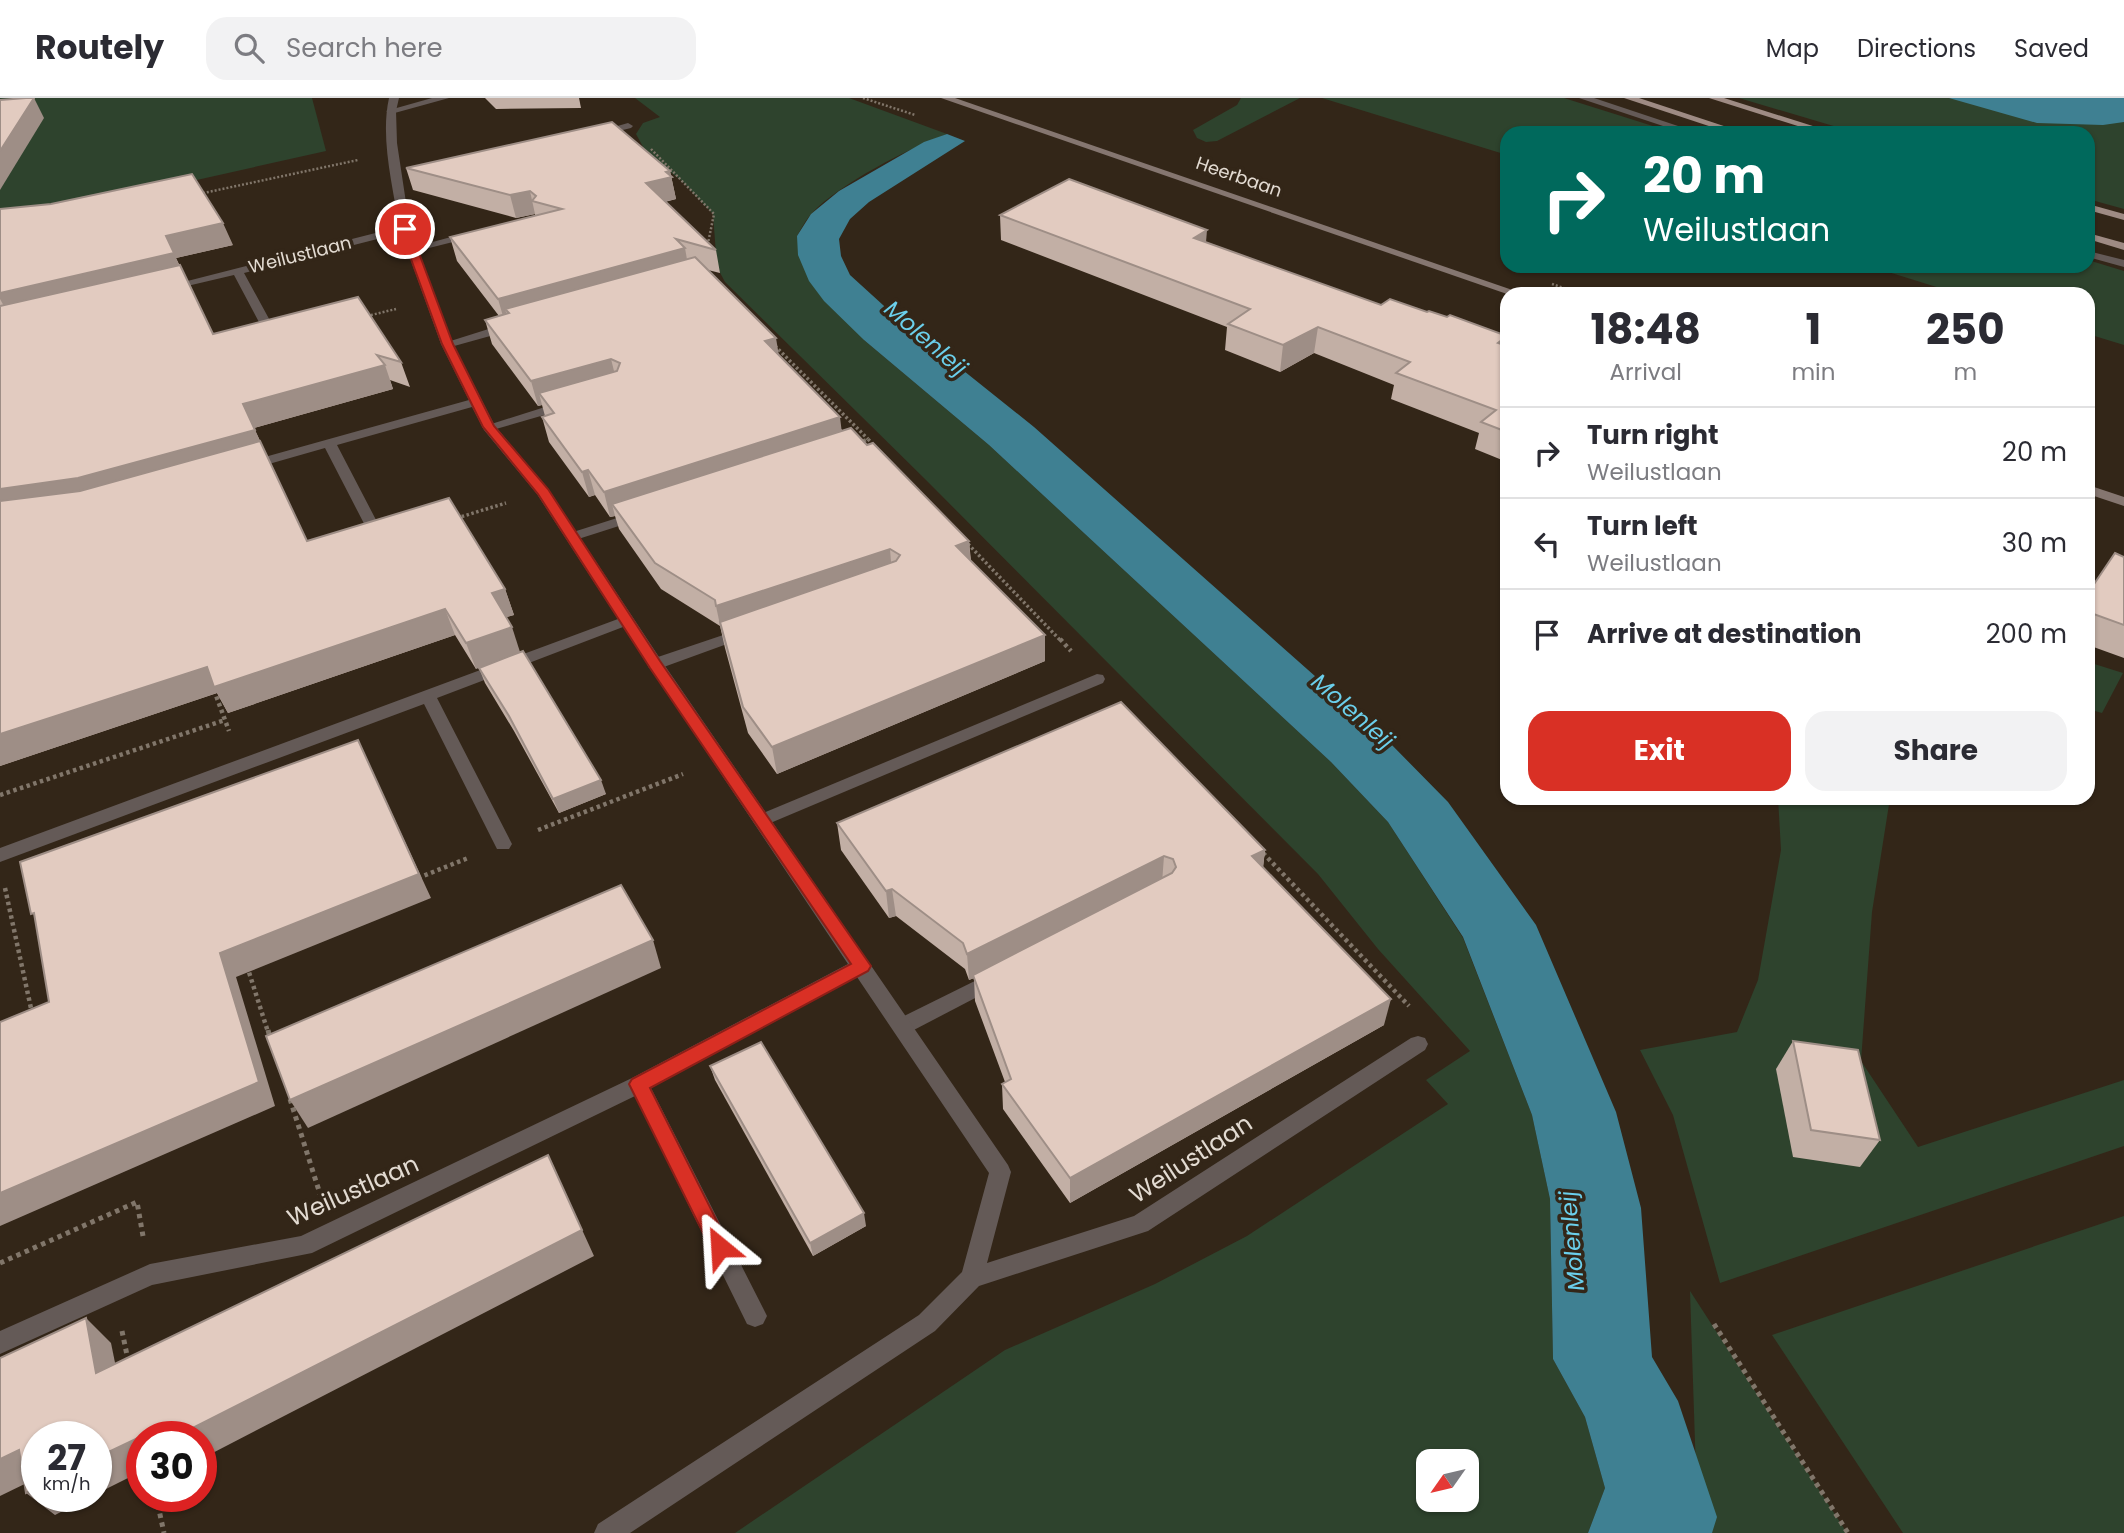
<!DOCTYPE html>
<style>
:root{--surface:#fff;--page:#f2f2f3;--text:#2b2b33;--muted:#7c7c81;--line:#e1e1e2;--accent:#d93025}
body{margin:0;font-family:Poppins,sans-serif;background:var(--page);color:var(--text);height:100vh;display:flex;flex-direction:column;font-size:26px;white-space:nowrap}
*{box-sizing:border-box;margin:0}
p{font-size:23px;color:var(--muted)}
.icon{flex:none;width:38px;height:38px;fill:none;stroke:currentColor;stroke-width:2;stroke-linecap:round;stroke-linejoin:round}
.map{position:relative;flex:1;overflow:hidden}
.panel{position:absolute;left:1500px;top:189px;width:595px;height:518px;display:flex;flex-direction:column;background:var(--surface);border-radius:21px;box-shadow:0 2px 5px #0004}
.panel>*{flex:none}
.top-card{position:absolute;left:1500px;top:28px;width:595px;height:147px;border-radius:21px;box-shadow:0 2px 5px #0004;background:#00695c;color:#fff;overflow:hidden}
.needle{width:46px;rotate:236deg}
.controls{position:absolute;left:1416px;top:1351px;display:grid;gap:14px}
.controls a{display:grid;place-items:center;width:63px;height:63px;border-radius:14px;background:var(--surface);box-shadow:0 2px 5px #0004;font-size:35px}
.speed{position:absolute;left:21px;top:1323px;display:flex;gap:14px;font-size:35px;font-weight:700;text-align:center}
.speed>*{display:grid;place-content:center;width:91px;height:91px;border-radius:50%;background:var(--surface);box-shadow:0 2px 5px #0004;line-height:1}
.speed small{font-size:18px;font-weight:400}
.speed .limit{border:10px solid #d22;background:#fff;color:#111}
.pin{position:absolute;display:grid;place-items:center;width:60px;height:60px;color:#fff;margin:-30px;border:4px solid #fff;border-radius:50%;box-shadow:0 2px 7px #0007}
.me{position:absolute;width:77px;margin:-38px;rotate:333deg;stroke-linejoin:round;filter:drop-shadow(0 0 5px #0008)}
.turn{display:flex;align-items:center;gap:24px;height:147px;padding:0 28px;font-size:32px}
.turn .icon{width:91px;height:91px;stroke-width:2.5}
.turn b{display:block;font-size:49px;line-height:60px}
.eta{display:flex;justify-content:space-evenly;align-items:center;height:119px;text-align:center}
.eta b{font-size:42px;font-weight:700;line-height:49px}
.cta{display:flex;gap:14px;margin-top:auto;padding:14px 28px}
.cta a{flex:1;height:80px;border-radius:21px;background:var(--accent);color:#fff;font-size:28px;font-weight:700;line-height:80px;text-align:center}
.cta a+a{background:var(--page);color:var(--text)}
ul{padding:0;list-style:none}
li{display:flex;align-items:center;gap:21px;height:91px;padding:0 28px;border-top:2px solid var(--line)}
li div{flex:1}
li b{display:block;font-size:26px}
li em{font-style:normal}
header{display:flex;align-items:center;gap:42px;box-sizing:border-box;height:98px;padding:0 35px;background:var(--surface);border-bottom:2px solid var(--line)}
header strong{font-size:33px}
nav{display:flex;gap:38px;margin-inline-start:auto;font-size:24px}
.search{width:490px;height:63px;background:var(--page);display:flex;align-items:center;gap:18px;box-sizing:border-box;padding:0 24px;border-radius:21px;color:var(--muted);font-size:26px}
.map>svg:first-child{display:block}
.green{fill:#2e432d;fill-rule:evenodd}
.water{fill:#3f8092}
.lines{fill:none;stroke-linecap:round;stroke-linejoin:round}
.path-far3{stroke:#81766a;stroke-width:2.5;stroke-dasharray:2 2;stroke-linecap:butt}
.path-far2{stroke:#81766a;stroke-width:3.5;stroke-dasharray:2.5 2.5;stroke-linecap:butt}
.path-far1{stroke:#81766a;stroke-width:4.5;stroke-dasharray:3.5 3.5;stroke-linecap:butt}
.path{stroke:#81766a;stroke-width:5;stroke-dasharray:4.5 4.5;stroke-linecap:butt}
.lane{fill:#645a57;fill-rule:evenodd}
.street{fill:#645a57;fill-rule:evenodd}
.secondary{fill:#857670;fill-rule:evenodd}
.primary{fill:#9e8b84;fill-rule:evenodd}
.wall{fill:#c2afa5}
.shaded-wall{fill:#9e8e86}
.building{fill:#e2cbc0;stroke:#9e8e86;stroke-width:2}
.route{fill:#d93025;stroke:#8d1f18;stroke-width:2}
.labels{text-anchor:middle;stroke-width:7;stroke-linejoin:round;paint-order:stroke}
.far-street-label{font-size:18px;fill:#e3dbd2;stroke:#332618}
.water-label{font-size:23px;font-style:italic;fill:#6bcfeb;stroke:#332618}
.near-street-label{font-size:24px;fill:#e3dbd2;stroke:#332618}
</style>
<header>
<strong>Routely</strong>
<div class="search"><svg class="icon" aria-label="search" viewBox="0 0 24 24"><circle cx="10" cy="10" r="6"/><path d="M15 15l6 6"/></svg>Search here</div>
<nav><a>Map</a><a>Directions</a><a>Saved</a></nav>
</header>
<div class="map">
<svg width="2124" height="1435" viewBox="0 0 2124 1435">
<rect width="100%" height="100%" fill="#332618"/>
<!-- green -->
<g class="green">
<path d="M 0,0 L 312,0 L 326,53 L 0,126 Z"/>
<path d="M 635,0 L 849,0 L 947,36 C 909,50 839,86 812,115 C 806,121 801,131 797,138 L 864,242 L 989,347 L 1331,664 L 1388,724 L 1463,840 L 1532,1017 L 1550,1101 L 1553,1261 L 1585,1319 L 1605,1390 L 1588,1435 L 735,1435 L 1005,1252 L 1155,1186 L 1247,1138 L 1448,1006 L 1426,982 L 1470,953 L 1378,851 L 1318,776 L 926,382 L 725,184 L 717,169 L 713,116 L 682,83 L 647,56 L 636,36 L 643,25 L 660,19 ZM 1428,1363 L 1466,1363 L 1466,1402 L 1428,1402 Z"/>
<path d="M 1241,0 L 1300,0 L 1217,43 L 1206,44 L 1197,40 L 1193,32 L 1237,7 Z"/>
<path d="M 1322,0 L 1564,0 L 1675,35 L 1507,35 L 1507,57 Z"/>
<path d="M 1739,0 L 2124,0 L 2124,111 L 2088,101 L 2088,35 L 1857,35 Z"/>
<path d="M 2088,162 L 2124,173 L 2124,247 L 2088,236 L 2088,196 L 1959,196 L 1869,168 L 2088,168 Z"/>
<path d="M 2088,564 L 2123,575 L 2102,615 L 2088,611 Z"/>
<path d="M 1778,700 L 1890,700 L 1872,814 L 1861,963 L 1918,1049 L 2124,982 L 2124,1048 L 1720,1185 L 1673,1017 L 1640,952 L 1737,934 L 1758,882 L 1781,752 Z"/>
<path d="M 2124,1118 L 2124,1435 L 1903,1435 L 1772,1237 Z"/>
<path d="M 1690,1193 L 1847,1435 L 1698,1435 Z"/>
</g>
<!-- water -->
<g class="water">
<path d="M 1949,0 L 2124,0 L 2124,24 L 2103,27 L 2037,25 Z"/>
<path d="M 947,36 L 965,43 L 869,104 L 850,121 L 839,141 L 841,158 L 850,177 L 894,217 L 1034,329 L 1386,641 L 1448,704 L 1536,827 L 1616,1014 L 1641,1110 L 1652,1259 L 1678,1303 L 1717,1419 L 1712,1435 L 1588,1435 L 1605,1390 L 1585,1319 L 1553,1261 L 1550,1101 L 1532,1017 L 1463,839 L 1388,724 L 1331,664 L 989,347 L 864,242 L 824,203 L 809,183 L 798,157 L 797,138 L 811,116 L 839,93 L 924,44 Z"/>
</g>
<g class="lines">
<!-- path-far3 -->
<g class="path-far3">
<path d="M 863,0 L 915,17"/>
<path d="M 651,51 L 714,116 L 707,150"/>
<path d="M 199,96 L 358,62"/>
<path d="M 1552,186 L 1581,196"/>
<path d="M 367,218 L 396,211"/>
</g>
<!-- path-far2 -->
<g class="path-far2">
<path d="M 775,248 L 868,341"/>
<path d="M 859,345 L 868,341 L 875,349"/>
<path d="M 457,420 L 506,405"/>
<path d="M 968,446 L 1061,543"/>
</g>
<!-- path-far1 -->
<g class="path-far1">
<path d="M 1060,541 L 1071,553"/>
<path d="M 214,592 L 229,633"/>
<path d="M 0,697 L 225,622"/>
<path d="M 538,732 L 683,676"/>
<path d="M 1263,755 L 1409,908"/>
<path d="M 418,780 L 468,760"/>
<path d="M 5,790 L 32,915"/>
<path d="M 247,868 L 268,934"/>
</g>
<!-- path -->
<g class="path">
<path d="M 268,932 L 270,940"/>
<path d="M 290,1001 L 320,1096"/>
<path d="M 0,1165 L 137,1104 L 143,1138"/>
<path d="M 1714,1226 L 1848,1435"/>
<path d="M 122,1233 L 128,1262"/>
<path d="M 156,1398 L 164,1435"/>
</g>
<!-- lane -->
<g class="lane">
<path d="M 432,0 L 449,0 L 391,16 L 386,13 Z"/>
<path d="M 1579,0 L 1594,0 L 1699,35 L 1684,35 Z"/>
<path d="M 628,25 L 633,28 L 631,30 L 598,38 L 593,35 Z"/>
<path d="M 473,133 L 478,136 L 477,138 L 413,154 L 407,151 Z"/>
<path d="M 2088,153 L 2124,162 L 2124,169 L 2088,159 Z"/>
<path d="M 511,224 L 517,228 L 515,231 L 447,250 L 441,246 Z"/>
<path d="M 567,302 L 572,303 L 572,309 L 489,333 L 482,329 Z"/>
<path d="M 639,413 L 646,417 L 644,420 L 572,443 L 565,439 L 567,436 Z"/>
<path d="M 744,530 L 752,535 L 749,538 L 661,570 L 649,570 L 647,566 L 649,562 Z"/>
<path d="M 1097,576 L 1103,577 L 1105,581 L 1103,585 L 768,726 L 756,726 L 753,722 L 756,718 Z"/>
<path d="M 995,873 L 1002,876 L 1005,881 L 1002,886 L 910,934 L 903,936 L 896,934 L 893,928 L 896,922 Z"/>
</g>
<!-- street -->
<path class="street" d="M 389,0 L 399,0 L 396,13 L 397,45 L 410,131 L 453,246 L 495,328 L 548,391 L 661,562 L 1008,1067 L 1011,1074 L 987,1165 L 1134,1118 L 1411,940 L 1418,938 L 1425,940 L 1428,946 L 1425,952 L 1148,1133 L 979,1188 L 935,1233 L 630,1435 L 594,1435 L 598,1426 L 919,1217 L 962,1174 L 989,1075 L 857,879 L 651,990 L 763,1210 L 767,1218 L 763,1226 L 755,1229 L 747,1226 L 635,998 L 312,1155 L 152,1187 L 0,1256 L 0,1233 L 150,1166 L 301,1138 L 632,980 L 848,866 L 623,529 L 437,600 L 512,746 L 509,751 L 497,751 L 424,606 L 0,764 L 0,750 L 618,521 L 537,396 L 484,332 L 472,309 L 337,347 L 387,443 L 385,446 L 375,446 L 373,443 L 325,350 L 248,372 L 241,368 L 243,365 L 469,302 L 441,246 L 401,135 L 244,175 L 280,241 L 274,245 L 268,241 L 234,177 L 166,193 L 160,190 L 399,129 C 393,88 380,41 389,0 Z"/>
<!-- secondary -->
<g class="secondary">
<path d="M 941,0 L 955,0 L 1524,196 L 1507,196 Z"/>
<path d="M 2088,387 L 2124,399 L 2124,408 L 2088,396 Z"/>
</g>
<!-- primary -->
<g class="primary">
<path d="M 1624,0 L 1639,0 L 1745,35 L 1730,35 Z"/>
<path d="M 1709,0 L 1724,0 L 1835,35 L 1820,35 Z"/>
<path d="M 2088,106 L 2124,116 L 2124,122 L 2088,112 Z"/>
<path d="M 2088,135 L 2124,145 L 2124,152 L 2088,141 Z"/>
</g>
</g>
<!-- wall -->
<g class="wall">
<path d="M 485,0 L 579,0 L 581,10 L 496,11 Z"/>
<path d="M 406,70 L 670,73 L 676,101 L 665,104 L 716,152 L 720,175 L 708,172 L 842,332 L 867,347 L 969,443 L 971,463 L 1045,563 L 777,676 L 748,635 L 725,550 L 720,528 L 661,491 L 619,431 L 615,418 L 610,419 L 595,397 L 589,399 L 549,344 L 542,319 L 545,318 L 542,307 L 538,308 L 492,246 L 485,222 L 499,218 L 457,163 L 450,139 L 535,118 L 535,116 L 516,120 L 413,92 Z"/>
<path d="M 0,111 L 233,147 L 176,160 L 213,236 L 358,199 L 401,264 L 410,289 L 390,282 L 393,291 L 254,330 L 307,443 L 505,491 L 514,517 L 506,519 L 476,571 L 455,537 L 228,615 L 217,595 L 0,668 Z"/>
<path d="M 1000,117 L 1206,144 L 1381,207 L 1507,248 L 1507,364 L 1475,351 L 1479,335 L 1391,301 L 1394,287 L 1314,255 L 1280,274 L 1225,252 L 1227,229 L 1001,142 Z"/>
<path d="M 2124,459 L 2124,560 L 2088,547 L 2088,495 Z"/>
<path d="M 479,570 L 606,696 L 559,715 L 514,633 L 485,585 Z"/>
<path d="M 837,725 L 1265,752 L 1263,770 L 1384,927 L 1070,1105 L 1003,1011 L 1002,986 L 1005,984 L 975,903 L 974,880 L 969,882 L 965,871 L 896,818 L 889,820 L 841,752 Z"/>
<path d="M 1793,943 L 1880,1042 L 1860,1069 L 1793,1059 L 1776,971 Z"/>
<path d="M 710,968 L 866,1128 L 813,1158 L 715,982 Z"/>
</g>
<!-- shaded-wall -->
<g class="shaded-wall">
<path d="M 34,0 L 44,20 L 0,92 L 0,53 Z"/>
<path d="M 670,73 L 676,101 L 650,107 L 646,85 Z"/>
<path d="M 530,93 L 535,116 L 516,120 L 510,97 Z"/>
<path d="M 223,125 L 233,147 L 176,160 L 184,178 L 10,219 L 0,201 L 0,195 L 166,138 Z"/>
<path d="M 1207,132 L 1205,157 L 1194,140 Z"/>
<path d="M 685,150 L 689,173 L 505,211 L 509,224 L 505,225 L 498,201 Z"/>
<path d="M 1318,229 L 1314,255 L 1280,274 L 1283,247 Z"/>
<path d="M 1507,238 L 1501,264 L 1498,245 Z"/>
<path d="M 776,240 L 780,264 L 765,243 Z"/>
<path d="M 611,261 L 617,285 L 539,295 L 542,307 L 538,308 L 531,283 Z"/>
<path d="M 385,267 L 393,291 L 254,330 L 243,306 Z"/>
<path d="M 840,319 L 843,344 L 612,406 L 615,418 L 610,419 L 604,394 Z"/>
<path d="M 255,332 L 266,356 L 0,418 L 0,391 Z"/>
<path d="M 588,372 L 595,397 L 589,399 L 582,374 Z"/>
<path d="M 969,443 L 971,469 L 956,448 Z"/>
<path d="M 890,451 L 892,477 L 720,527 L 716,508 Z"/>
<path d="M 505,491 L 514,517 L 501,521 L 492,495 Z"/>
<path d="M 445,511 L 455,537 L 228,615 L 217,595 L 0,668 L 0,636 L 207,569 Z"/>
<path d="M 512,529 L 520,554 L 476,571 L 466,545 Z"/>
<path d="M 1045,537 L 1045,563 L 777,676 L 772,649 Z"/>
<path d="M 358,642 L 431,800 L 236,879 L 275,1008 L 0,1128 L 0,1095 L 220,855 Z"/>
<path d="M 601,682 L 606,696 L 559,715 L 553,701 Z"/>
<path d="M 1265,752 L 1262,778 L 1252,758 Z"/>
<path d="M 1164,758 L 1162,785 L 973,877 L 974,880 L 969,882 L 967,856 Z"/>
<path d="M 892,791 L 896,818 L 889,820 L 886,793 Z"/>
<path d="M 653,842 L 661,870 L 308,1030 L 290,1002 Z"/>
<path d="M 1391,901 L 1384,927 L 1070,1105 L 1070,1080 Z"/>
<path d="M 548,1057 L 594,1158 L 201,1361 L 201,1339 L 175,1339 Z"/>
<path d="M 864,1115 L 866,1128 L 813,1158 L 810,1145 Z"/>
<path d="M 86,1220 L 111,1245 L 122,1299 L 96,1275 Z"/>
<path d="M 140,1339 L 142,1341 L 142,1373 L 96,1396 L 96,1360 Z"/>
<path d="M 19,1352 L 37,1380 L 0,1398 L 0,1361 Z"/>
<path d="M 37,1389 L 37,1398 L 92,1398 L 55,1417 L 26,1395 Z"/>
</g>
<!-- building -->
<g class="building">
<path d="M 26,0 L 34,0 L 0,53 L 0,2 Z"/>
<path d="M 612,24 L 670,73 L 666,74 L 672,79 L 646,85 L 716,152 L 676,141 L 685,150 L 498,201 L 450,139 L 562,111 L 532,103 L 536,98 L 530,93 L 510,97 L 406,70 Z"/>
<path d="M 192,76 L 223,125 L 166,138 L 174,155 L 0,195 L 0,111 L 51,106 Z"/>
<path d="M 1069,81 L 1207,132 L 1194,140 L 1381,207 L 1390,201 L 1427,214 L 1429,213 L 1447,219 L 1450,217 L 1507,238 L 1498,245 L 1507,248 L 1507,334 L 1481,324 L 1496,312 L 1396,275 L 1410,264 L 1318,229 L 1283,247 L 1228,226 L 1250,211 L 1000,117 Z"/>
<path d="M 695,159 L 776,240 L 765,243 L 840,319 L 604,394 L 588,372 L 582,374 L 542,319 L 554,315 L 539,295 L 617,273 L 620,265 L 611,261 L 531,283 L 485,222 L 509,215 L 505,211 Z"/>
<path d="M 180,167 L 213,236 L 358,199 L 401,264 L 377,257 L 385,267 L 243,306 L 255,332 L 78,380 L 0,391 L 0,208 Z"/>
<path d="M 851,330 L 867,347 L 873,345 L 969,443 L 956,448 L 1045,537 L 772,649 L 743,609 L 720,524 L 896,463 L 900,457 L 890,451 L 716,508 L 715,502 L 655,465 L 612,406 Z"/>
<path d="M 260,343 L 307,443 L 449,400 L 505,491 L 492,495 L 512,529 L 466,545 L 445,511 L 214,589 L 207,569 L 0,636 L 0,403 L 80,393 Z"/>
<path d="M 2115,455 L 2124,459 L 2124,527 L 2088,514 L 2088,495 Z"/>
<path d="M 523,553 L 601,682 L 553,701 L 509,618 L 479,570 Z"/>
<path d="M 1121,604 L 1265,752 L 1252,758 L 1391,901 L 1070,1080 L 1002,986 L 1011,981 L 973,877 L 1172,775 L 1176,769 L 1173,761 L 1164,758 L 967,856 L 963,845 L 892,791 L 886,793 L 837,725 Z"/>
<path d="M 358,642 L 419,776 L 220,855 L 259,984 L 0,1095 L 0,924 L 49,904 L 34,815 L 31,816 L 20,764 Z"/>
<path d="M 621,787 L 653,842 L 290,1002 L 266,938 Z"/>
<path d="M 1793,943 L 1858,952 L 1880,1042 L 1811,1032 Z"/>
<path d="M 761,944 L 864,1115 L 810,1145 L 710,968 Z"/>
<path d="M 548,1057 L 582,1132 L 175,1339 L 142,1339 L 142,1350 L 140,1339 L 96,1360 L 96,1339 L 37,1339 L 37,1389 L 26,1395 L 19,1352 L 0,1361 L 0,1260 L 86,1220 L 96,1275 Z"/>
</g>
<!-- route -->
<path class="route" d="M 405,128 L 410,131 L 453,246 L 494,328 L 548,391 L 660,563 L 871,868 L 868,873 L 650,990 L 730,1149 L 727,1155 L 720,1158 L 713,1155 L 629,986 L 632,981 L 851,866 L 650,570 L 538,396 L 483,329 L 442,246 L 400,131 Z"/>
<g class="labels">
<!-- far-street labels -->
<g class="far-street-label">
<text transform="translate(1239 79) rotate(19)" y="6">Heerbaan</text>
<text transform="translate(300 157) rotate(-14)" y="6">Weilustlaan</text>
</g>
<!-- water labels -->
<g class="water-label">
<text transform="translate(926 240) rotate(41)" y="8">Molenleij</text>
<text transform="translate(1353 613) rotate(41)" y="8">Molenleij</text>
<text transform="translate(1572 1143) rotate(-95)" y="8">Molenleij</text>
</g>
<!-- near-street labels -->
<g class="near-street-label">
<text transform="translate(1191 1061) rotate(-33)" y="8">Weilustlaan</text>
<text transform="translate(353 1093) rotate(-24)" y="8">Weilustlaan</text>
</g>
</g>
</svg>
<div class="controls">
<a><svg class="needle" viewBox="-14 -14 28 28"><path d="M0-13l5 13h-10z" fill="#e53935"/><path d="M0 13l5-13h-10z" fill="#7c7c81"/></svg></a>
</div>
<div class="speed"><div>27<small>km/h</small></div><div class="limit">30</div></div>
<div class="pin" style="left:405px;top:131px;background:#d93025"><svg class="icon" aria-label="arrive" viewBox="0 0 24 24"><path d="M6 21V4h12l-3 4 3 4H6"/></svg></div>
<svg class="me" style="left:720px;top:1149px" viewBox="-20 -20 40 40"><path d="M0-17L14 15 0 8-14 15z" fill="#d93025" stroke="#fff" stroke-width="4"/></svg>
<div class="top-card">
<div class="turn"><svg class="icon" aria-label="right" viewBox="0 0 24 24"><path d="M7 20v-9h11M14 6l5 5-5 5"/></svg><div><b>20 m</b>Weilustlaan</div></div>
</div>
<section class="panel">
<div class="eta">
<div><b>18:48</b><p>Arrival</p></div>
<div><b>1</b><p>min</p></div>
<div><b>250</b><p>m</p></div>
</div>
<ul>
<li><svg class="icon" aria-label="right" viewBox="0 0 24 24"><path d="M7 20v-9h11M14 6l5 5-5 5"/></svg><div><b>Turn right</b><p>Weilustlaan</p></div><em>20 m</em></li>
<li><svg class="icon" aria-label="left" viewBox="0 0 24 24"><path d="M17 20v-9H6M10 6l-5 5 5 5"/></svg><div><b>Turn left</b><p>Weilustlaan</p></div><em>30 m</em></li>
<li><svg class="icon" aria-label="arrive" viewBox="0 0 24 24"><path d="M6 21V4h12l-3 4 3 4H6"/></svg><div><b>Arrive at destination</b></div><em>200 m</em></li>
</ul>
<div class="cta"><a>Exit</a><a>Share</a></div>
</section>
</div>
